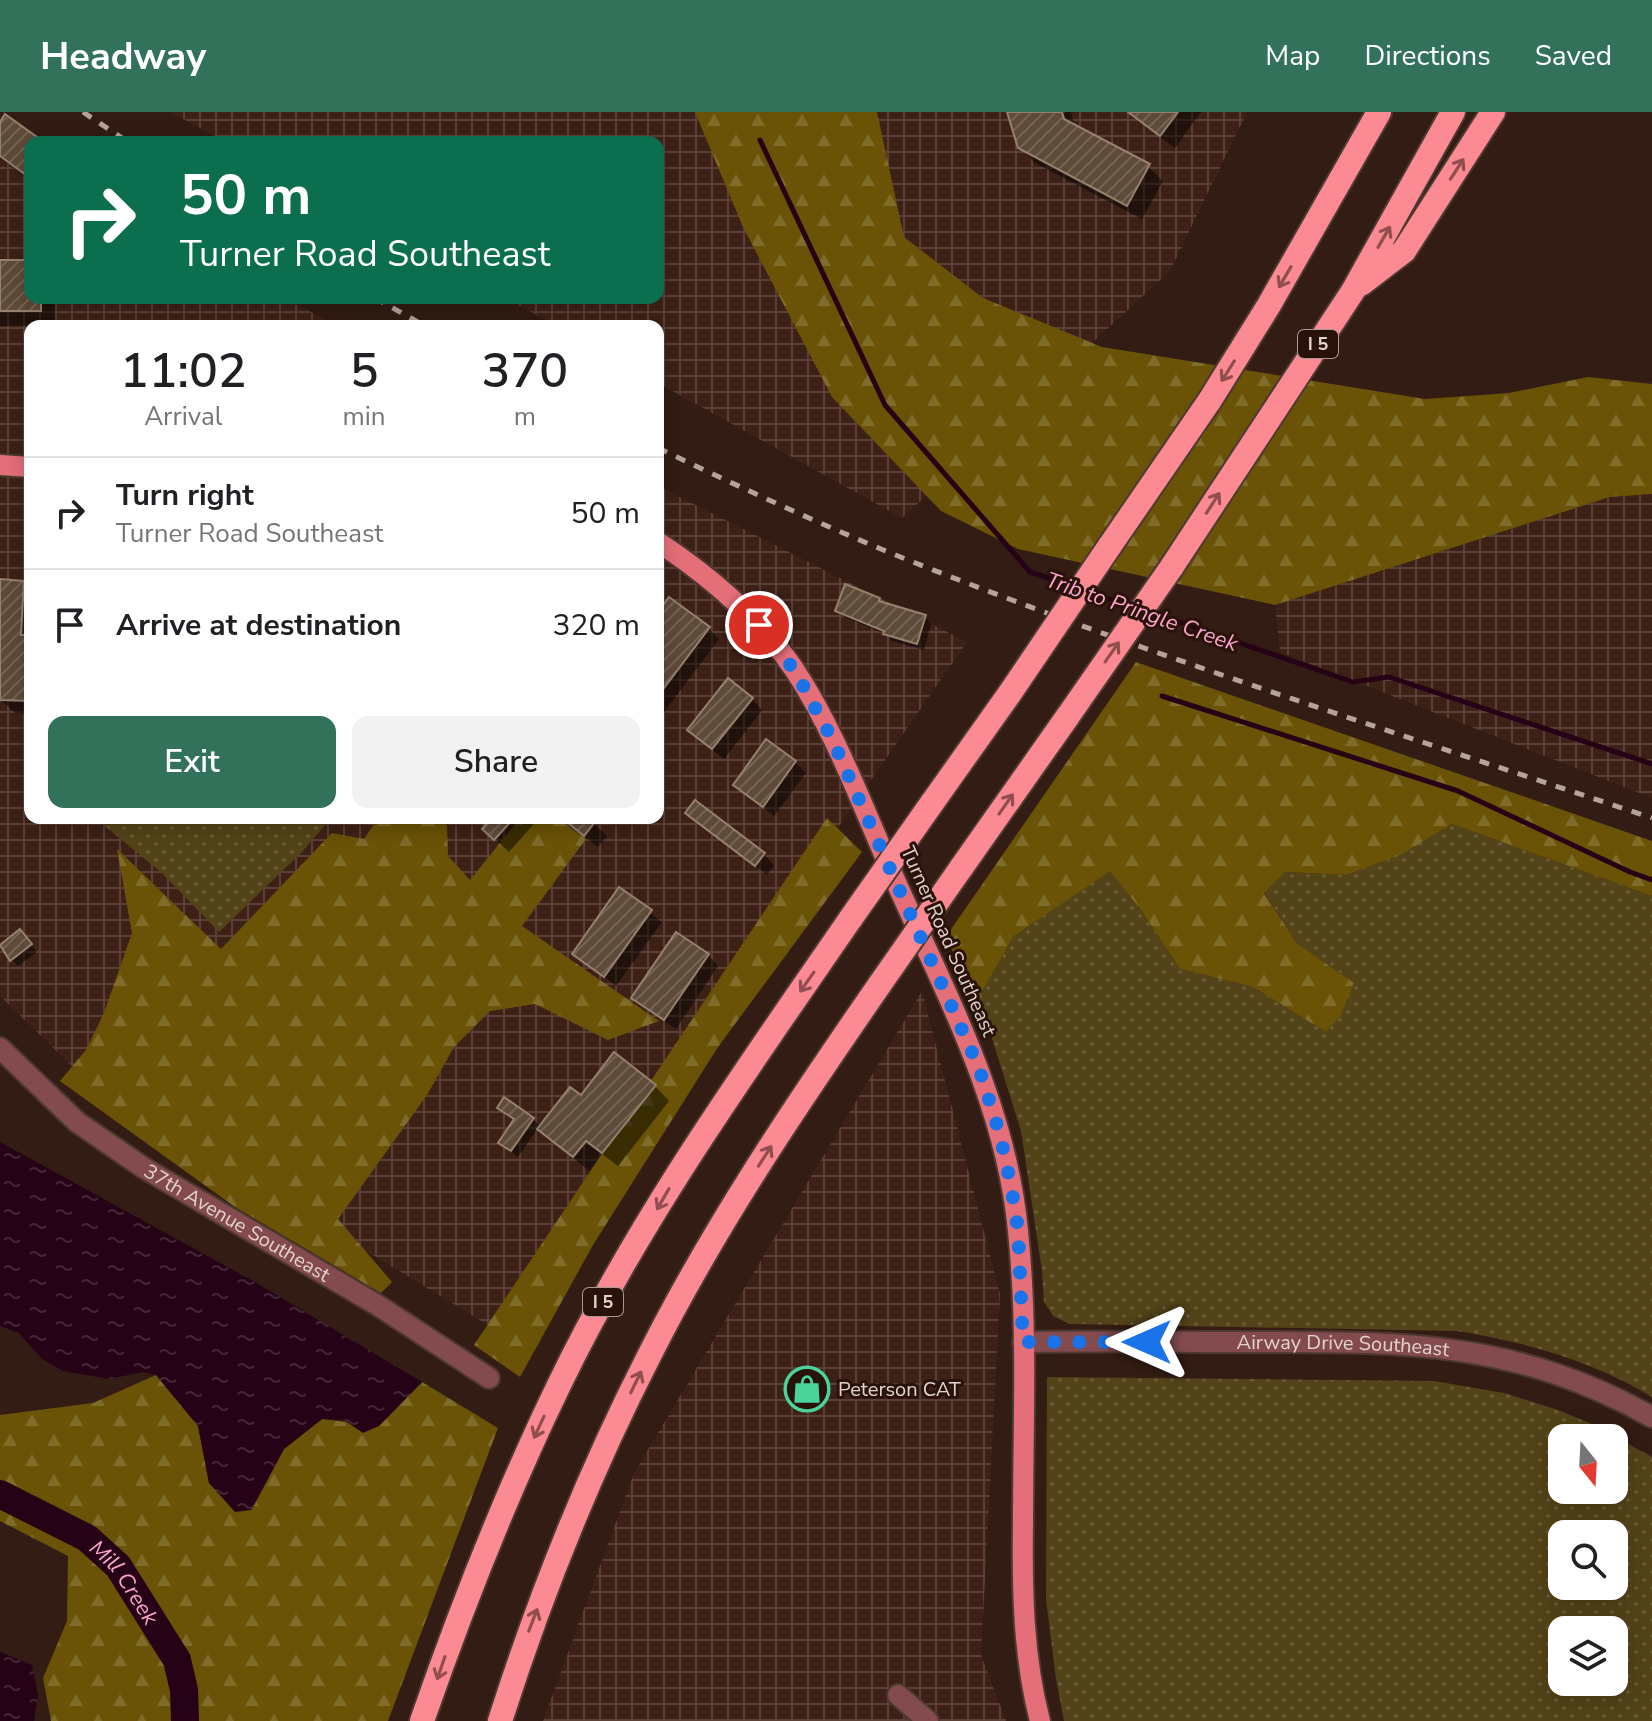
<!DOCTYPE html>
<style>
:root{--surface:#fff;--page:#f2f2f2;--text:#202124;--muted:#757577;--line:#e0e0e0;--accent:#33725a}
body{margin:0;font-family:"Nunito Sans",sans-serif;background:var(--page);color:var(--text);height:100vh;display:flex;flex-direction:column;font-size:30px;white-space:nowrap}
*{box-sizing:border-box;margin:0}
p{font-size:26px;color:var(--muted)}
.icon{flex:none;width:44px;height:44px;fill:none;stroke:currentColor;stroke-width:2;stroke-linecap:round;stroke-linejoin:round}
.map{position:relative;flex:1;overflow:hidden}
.panel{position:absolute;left:24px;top:208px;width:640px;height:504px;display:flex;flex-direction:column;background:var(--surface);border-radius:16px;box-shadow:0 4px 20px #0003}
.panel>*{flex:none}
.top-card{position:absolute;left:24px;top:24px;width:640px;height:168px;border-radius:16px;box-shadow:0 4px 20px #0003;background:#0b6e4f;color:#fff;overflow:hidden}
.needle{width:52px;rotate:162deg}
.controls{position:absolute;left:1548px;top:1312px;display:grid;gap:16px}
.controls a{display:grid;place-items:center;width:80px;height:80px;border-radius:16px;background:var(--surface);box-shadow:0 4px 20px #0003;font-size:40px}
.pin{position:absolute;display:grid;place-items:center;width:68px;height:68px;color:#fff;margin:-34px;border:4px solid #fff;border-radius:50%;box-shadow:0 2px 8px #0007}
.me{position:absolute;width:88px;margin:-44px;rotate:270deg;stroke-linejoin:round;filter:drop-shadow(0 0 6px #0008)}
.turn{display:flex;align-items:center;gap:28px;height:168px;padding:0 24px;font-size:36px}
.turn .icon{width:104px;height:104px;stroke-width:2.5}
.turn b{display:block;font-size:56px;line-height:68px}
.eta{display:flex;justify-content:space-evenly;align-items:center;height:136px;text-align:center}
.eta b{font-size:48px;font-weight:600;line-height:56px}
.button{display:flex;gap:16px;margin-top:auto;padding:16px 24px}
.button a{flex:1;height:92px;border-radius:16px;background:var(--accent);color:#fff;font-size:32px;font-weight:600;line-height:92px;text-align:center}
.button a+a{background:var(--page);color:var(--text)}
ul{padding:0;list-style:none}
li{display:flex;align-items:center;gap:24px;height:112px;padding:0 24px;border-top:2px solid var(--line)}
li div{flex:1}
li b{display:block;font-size:30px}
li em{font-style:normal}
header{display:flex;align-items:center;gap:48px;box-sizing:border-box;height:112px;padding:0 40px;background:var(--accent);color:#fff}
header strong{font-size:38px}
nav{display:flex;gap:44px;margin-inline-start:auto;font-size:28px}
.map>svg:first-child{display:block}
.industrial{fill:url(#industrial-grid)}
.grass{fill:url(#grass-dots);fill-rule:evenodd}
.forest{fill:url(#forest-firs)}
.water{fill:url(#water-ripples)}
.shadow{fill:#0007}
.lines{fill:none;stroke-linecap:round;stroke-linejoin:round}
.stream{stroke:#250215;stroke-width:5}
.river{stroke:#250215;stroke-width:28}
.building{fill:url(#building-hatch);stroke:#96816d;stroke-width:2}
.minor-casing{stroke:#4e3931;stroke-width:24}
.major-casing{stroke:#4e3931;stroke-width:24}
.highway-casing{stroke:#4e3931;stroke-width:28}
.minor{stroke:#844b4e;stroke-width:20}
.major{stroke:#e46f79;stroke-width:20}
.highway{stroke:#fb8a92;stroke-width:24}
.rail{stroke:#b5a39d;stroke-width:5;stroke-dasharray:10 10;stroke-linecap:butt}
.highway-bridge-casing{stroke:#4e3931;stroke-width:28;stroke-linecap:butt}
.highway-bridge{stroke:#fb8a92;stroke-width:24}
.oneway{stroke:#924e4e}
.route{stroke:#1a73e8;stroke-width:14;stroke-dasharray:0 25.2}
.labels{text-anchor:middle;stroke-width:6;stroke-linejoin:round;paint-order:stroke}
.shield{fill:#28120a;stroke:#aa9892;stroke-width:2}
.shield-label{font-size:18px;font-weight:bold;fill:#e2d2cd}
.street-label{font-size:20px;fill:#e2d2cd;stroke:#28120a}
.poi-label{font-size:20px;fill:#e2d2cd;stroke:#28120a;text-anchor:start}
.water-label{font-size:22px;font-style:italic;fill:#fda5cc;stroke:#28120a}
</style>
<header>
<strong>Headway</strong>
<nav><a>Map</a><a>Directions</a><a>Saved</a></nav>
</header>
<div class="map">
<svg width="1652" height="1609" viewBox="0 0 1652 1609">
<defs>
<pattern id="industrial-grid" width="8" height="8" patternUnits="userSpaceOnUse" patternTransform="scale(2)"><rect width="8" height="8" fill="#3e2116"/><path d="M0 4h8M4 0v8" fill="none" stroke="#5a4037"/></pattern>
<pattern id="grass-dots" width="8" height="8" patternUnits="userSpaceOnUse" patternTransform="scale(2)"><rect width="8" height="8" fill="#534318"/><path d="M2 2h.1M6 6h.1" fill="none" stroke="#6b5d38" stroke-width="1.8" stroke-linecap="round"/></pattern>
<pattern id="forest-firs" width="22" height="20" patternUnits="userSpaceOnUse" patternTransform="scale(2)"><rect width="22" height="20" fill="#6a5307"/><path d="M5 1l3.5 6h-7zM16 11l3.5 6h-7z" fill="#7f6b2a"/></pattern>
<pattern id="water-ripples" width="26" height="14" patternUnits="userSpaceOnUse" patternTransform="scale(2)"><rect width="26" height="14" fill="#250215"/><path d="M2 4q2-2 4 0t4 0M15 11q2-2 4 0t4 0" fill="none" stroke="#442636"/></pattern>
<pattern id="building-hatch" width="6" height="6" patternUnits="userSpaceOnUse" patternTransform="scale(2)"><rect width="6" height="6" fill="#5e4a38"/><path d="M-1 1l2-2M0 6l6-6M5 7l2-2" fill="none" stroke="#756354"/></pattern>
</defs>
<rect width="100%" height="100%" fill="#321c13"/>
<!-- industrial -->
<g class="industrial">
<path d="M 171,0 L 1247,0 L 1170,159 L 902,406 L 658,271 L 658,214 L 556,214 L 506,186 L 658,186 L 658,30 L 225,30 Z"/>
<path d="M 0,22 L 30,41 L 30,186 L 283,186 L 339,214 L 30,214 L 30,706 L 658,706 L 658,374 L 967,530 L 491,1215 L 87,969 L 0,884 Z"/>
<path d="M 1652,382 L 1652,686 L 1280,540 L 1275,493 L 1610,385 Z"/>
<path d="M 922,879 L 1000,1182 L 981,1543 L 1006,1609 L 543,1609 L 634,1361 Z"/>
</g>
<!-- grass -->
<g class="grass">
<path d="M 95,706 L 331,706 L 301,741 L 219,820 L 161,760 Z"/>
<path d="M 1452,712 L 1652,784 L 1652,1285 C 1595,1250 1522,1229 1457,1219 L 1070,1212 L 1053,1204 L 1044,1190 L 1042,1159 L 1021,1019 L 979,885 L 1014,824 L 1110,758 L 1141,798 L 1180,857 L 1253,875 L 1326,920 L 1354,871 L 1297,831 L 1264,780 L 1285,760 L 1346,763 L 1401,743 Z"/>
<path d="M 1047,1265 L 1434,1269 L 1504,1281 L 1558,1298 L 1594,1313 L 1652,1345 L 1652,1609 L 1064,1609 L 1056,1567 L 1046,1487 ZM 1614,1326 L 1614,1378 L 1562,1378 L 1562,1326 ZM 1562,1422 L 1614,1422 L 1614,1474 L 1562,1474 ZM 1562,1518 L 1614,1518 L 1614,1570 L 1562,1570 Z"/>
</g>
<!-- forest -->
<g class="forest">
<path d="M 695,0 L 877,0 L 904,125 L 983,186 L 1102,235 L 1425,287 L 1509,281 L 1588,265 L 1652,272 L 1652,382 L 1610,385 L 1275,493 L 1018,437 L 941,399 L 832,285 L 743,115 Z"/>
<path d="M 1136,550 L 1652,729 L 1652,784 L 1452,712 L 1401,743 L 1346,763 L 1285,760 L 1264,781 L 1297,831 L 1354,871 L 1340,905 L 1326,920 L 1253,875 L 1180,857 L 1141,798 L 1110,759 L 1014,824 L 979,885 L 945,826 Z"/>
<path d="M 378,706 L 436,706 L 447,714 L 448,744 L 470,768 L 520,706 L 557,706 L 586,727 L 522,814 L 659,909 L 608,928 L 535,892 L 490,899 L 454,935 L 427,983 L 338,1107 L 392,1170 L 381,1181 L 235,1095 L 60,969 L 86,938 L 104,901 L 132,821 L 117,737 L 221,837 L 332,721 L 364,727 Z"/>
<path d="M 827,706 L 862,740 L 718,935 L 593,1133 L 520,1265 L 474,1233 Z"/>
<path d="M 156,1263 L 198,1314 L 209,1371 L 252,1397 L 284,1337 L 322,1307 L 379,1314 L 422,1270 L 498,1316 L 388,1609 L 51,1609 L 43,1566 L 67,1509 L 68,1444 L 0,1409 L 0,1303 L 93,1291 Z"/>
</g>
<!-- water -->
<g class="water">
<path d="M 0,1030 L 253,1169 L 422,1270 L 379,1314 L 363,1321 L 344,1308 L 322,1307 L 284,1337 L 251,1398 L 235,1400 L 209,1371 L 198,1314 L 156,1263 L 143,1260 L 109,1267 L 63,1259 L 42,1247 L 19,1221 L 0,1214 Z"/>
<path d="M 0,1540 L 32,1553 L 38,1583 L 34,1609 L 0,1609 Z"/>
</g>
<!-- shadow -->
<g class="shadow">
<path d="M 1009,0 L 1071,0 L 1075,15 L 1148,54 L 1163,69 L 1142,107 L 1035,51 L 1020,35 Z"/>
<path d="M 1134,0 L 1201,0 L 1175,36 L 1146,15 Z"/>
<path d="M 0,13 L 40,30 L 30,30 L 30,68 L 0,46 Z"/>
<path d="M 0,150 L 30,150 L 30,186 L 55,186 L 55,213 L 0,214 Z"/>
<path d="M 0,465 L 8,470 L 23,471 L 30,478 L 30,602 L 15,601 L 0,587 Z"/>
<path d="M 879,488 L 884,493 L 925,505 L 931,512 L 924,538 L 892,529 L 886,522 L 844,505 L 837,499 Z"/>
<path d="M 658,503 L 709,517 L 719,527 L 658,608 Z"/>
<path d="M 752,587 L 762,598 L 724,647 L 689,618 Z"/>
<path d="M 795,650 L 806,661 L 774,704 L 735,673 Z"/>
<path d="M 688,701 L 764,742 L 774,753 L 767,763 Z"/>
<path d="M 494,706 L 539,706 L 509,740 L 485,717 Z"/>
<path d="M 561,706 L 588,706 L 607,724 L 598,735 Z"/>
<path d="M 620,778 L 662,810 L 616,874 L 574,842 Z"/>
<path d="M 27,827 L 37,840 L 18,854 L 12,848 Z"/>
<path d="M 708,843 L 718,854 L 676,917 L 645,896 L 634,886 Z"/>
<path d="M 655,974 L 669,989 L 618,1054 L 602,1042 L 589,1059 L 538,1016 L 518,1045 L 500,1030 L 515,1008 L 499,995 L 533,1007 L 541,1015 L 581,986 Z"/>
</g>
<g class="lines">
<!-- stream -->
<g class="stream">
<path d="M 760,28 L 885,293 L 1030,460 L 1073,474"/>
<path d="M 1086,479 L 1133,495"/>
<path d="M 1150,500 L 1353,570 L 1389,565 L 1652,652"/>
<path d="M 1162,584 L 1458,679 L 1630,760 L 1652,768"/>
</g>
<!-- river -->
<path class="river" id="s1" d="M 0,1382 L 87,1426 L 118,1454 L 177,1548 L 184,1578 L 185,1609"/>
</g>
<!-- building -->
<g class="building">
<path d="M 1007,0 L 1062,0 L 1064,7 L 1150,52 L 1127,94 L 1018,36 Z"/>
<path d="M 1128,0 L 1178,0 L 1160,24 Z"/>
<path d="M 5,2 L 44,30 L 30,30 L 30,66 L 0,44 L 0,10 Z"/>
<path d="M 0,148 L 30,148 L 30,186 L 41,186 L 41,199 L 0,199 Z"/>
<path d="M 0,467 L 24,469 L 21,523 L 30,523 L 30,589 L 0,588 Z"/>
<path d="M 845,472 L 880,486 L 879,489 L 926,503 L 917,532 L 883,522 L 884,519 L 835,499 Z"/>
<path d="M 669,485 L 710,515 L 658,584 L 658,500 Z"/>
<path d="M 728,566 L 753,586 L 712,637 L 687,618 Z"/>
<path d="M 766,627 L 796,649 L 763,695 L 733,673 Z"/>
<path d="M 695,688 L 765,741 L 755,754 L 685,701 Z"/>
<path d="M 491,706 L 514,706 L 494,728 L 482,717 Z"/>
<path d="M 562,706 L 598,706 L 584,724 Z"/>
<path d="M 619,775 L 652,798 L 604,865 L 572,842 Z"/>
<path d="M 20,817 L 32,832 L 10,849 L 0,833 Z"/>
<path d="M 676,820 L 709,842 L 664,908 L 631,886 Z"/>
<path d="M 614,940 L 656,973 L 602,1041 L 586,1029 L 573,1045 L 537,1017 L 570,975 L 581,983 Z"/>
<path d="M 504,985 L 534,1006 L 511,1039 L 498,1031 L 514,1007 L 497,996 Z"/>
</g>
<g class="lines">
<!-- minor casing -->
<g class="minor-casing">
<g id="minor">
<path id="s2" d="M 0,936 L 77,1010 L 144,1056 L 379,1194 L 489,1266"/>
<path id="s3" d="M 1023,1230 C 1097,1229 1172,1230 1247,1230 C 1401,1230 1512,1227 1652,1305"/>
<path d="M 898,1583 L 928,1609"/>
</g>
</g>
<!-- major casing -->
<g class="major-casing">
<g id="major">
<path d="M 0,353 L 30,355"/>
<path d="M 658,430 C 711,465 758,505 794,557 C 835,619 862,693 892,761 C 943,877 1006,990 1018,1119 C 1028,1215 1023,1313 1023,1410 C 1022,1477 1023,1544 1040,1609"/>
</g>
</g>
<!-- highway casing -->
<g class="highway-casing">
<g id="highway">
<path d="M 1361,172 L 1404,139 L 1493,0"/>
<path d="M 1109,435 L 1210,288 L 1269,193 L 1379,0"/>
<path d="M 1171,456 L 1353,179 L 1453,0"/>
<path d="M 932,691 L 1010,581"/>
<path d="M 961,756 L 1068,604"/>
<path d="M 422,1609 C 462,1494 506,1382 559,1273 C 639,1107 747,957 851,806"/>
<path d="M 500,1609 C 540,1484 589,1361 649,1244 C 715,1113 797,992 880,872"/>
</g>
</g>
<!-- minor -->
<use href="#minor" class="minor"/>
<!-- major -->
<use href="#major" class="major"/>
<!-- highway -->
<use href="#highway" class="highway"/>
<!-- rail -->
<g class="rail">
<path d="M 83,0 L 128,30"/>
<path d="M 375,186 L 425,214"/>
<path d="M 658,336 C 744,377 830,417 918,452 C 1159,547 1407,624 1652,706"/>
</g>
<!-- highway-bridge casing -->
<g class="highway-bridge-casing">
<g id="highway-bridge">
<path d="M 1010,581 L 1109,435"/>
<path d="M 1068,604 L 1171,456"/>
<path d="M 851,806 L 932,691"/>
<path d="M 880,872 L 961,756"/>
</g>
</g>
<!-- highway-bridge -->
<use href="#highway-bridge" class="highway-bridge"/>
</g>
<!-- one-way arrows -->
<defs><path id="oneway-shaft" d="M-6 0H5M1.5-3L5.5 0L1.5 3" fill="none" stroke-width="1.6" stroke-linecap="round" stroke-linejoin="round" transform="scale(2)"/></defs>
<g class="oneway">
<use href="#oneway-shaft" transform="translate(1457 57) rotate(-57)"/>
<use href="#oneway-shaft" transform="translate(1384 125) rotate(-60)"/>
<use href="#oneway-shaft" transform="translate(1285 165) rotate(120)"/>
<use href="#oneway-shaft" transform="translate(1228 259) rotate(122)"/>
<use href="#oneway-shaft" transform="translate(1213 391) rotate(-57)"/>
<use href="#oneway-shaft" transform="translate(1112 540) rotate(-55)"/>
<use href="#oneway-shaft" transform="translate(1006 692) rotate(-55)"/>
<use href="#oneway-shaft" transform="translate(807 870) rotate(125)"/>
<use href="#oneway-shaft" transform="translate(765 1044) rotate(-57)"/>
<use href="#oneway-shaft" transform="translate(663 1087) rotate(120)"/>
<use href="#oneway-shaft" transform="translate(636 1270) rotate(-64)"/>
<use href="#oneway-shaft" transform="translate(539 1315) rotate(115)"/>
<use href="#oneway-shaft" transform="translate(533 1508) rotate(-69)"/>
<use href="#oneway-shaft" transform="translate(441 1556) rotate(109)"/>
</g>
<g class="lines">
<!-- route -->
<path class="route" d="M 759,513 L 795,559 L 832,627 L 979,956 L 1000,1023 L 1011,1074 L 1018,1117 L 1023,1230 L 1147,1230"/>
</g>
<!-- icons -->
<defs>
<g id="shop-ring" transform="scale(2.3)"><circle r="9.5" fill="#28120a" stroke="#4ad49c" stroke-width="1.5"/><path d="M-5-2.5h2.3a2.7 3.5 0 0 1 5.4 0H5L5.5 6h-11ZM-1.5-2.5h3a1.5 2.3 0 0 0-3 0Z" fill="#4ad49c"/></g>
</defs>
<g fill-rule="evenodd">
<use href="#shop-ring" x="807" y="1277"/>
</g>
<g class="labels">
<!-- shield labels -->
<g class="shield">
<rect x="1298" y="218" width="40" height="28" rx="6"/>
<rect x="583" y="1176" width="40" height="28" rx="6"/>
</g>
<g class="shield-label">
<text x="1318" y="238">I 5</text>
<text x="603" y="1196">I 5</text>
</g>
<!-- street labels -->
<g class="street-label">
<text transform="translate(949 829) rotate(66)" y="7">Turner Road Southeast</text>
<text dy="7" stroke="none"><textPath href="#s2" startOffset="296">37th Avenue Southeast</textPath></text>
<text dy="7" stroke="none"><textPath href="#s3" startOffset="320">Airway Drive Southeast</textPath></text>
</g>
<!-- poi labels -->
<g class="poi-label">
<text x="838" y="1284">Peterson CAT</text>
</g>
<!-- water labels -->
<g class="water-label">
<text transform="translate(1142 499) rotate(19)" y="8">Trib to Pringle Creek</text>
<text dy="8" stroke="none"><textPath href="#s1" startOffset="156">Mill Creek</textPath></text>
</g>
</g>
</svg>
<div class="controls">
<a><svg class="needle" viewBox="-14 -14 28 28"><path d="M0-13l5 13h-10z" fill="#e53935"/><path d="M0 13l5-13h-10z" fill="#757577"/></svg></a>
<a><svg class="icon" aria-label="search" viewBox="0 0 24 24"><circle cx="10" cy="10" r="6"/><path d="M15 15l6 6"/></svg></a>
<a><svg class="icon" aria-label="layers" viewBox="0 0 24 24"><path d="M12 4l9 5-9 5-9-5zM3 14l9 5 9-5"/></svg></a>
</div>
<div class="pin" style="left:759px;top:513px;background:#d93025"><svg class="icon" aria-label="arrive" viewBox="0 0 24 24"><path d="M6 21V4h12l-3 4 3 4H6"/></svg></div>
<svg class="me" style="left:1147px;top:1230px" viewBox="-20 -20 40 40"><path d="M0-17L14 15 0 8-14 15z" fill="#1a73e8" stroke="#fff" stroke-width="4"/></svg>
<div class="top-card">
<div class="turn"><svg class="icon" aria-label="right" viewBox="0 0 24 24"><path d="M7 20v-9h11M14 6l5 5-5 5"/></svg><div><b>50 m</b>Turner Road Southeast</div></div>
</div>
<section class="panel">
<div class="eta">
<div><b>11:02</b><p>Arrival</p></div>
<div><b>5</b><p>min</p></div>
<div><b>370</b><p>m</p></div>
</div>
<ul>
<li><svg class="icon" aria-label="right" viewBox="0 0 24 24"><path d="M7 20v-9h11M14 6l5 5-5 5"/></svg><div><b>Turn right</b><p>Turner Road Southeast</p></div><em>50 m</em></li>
<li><svg class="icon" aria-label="arrive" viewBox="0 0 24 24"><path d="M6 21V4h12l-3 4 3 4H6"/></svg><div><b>Arrive at destination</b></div><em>320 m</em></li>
</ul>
<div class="button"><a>Exit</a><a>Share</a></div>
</section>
</div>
